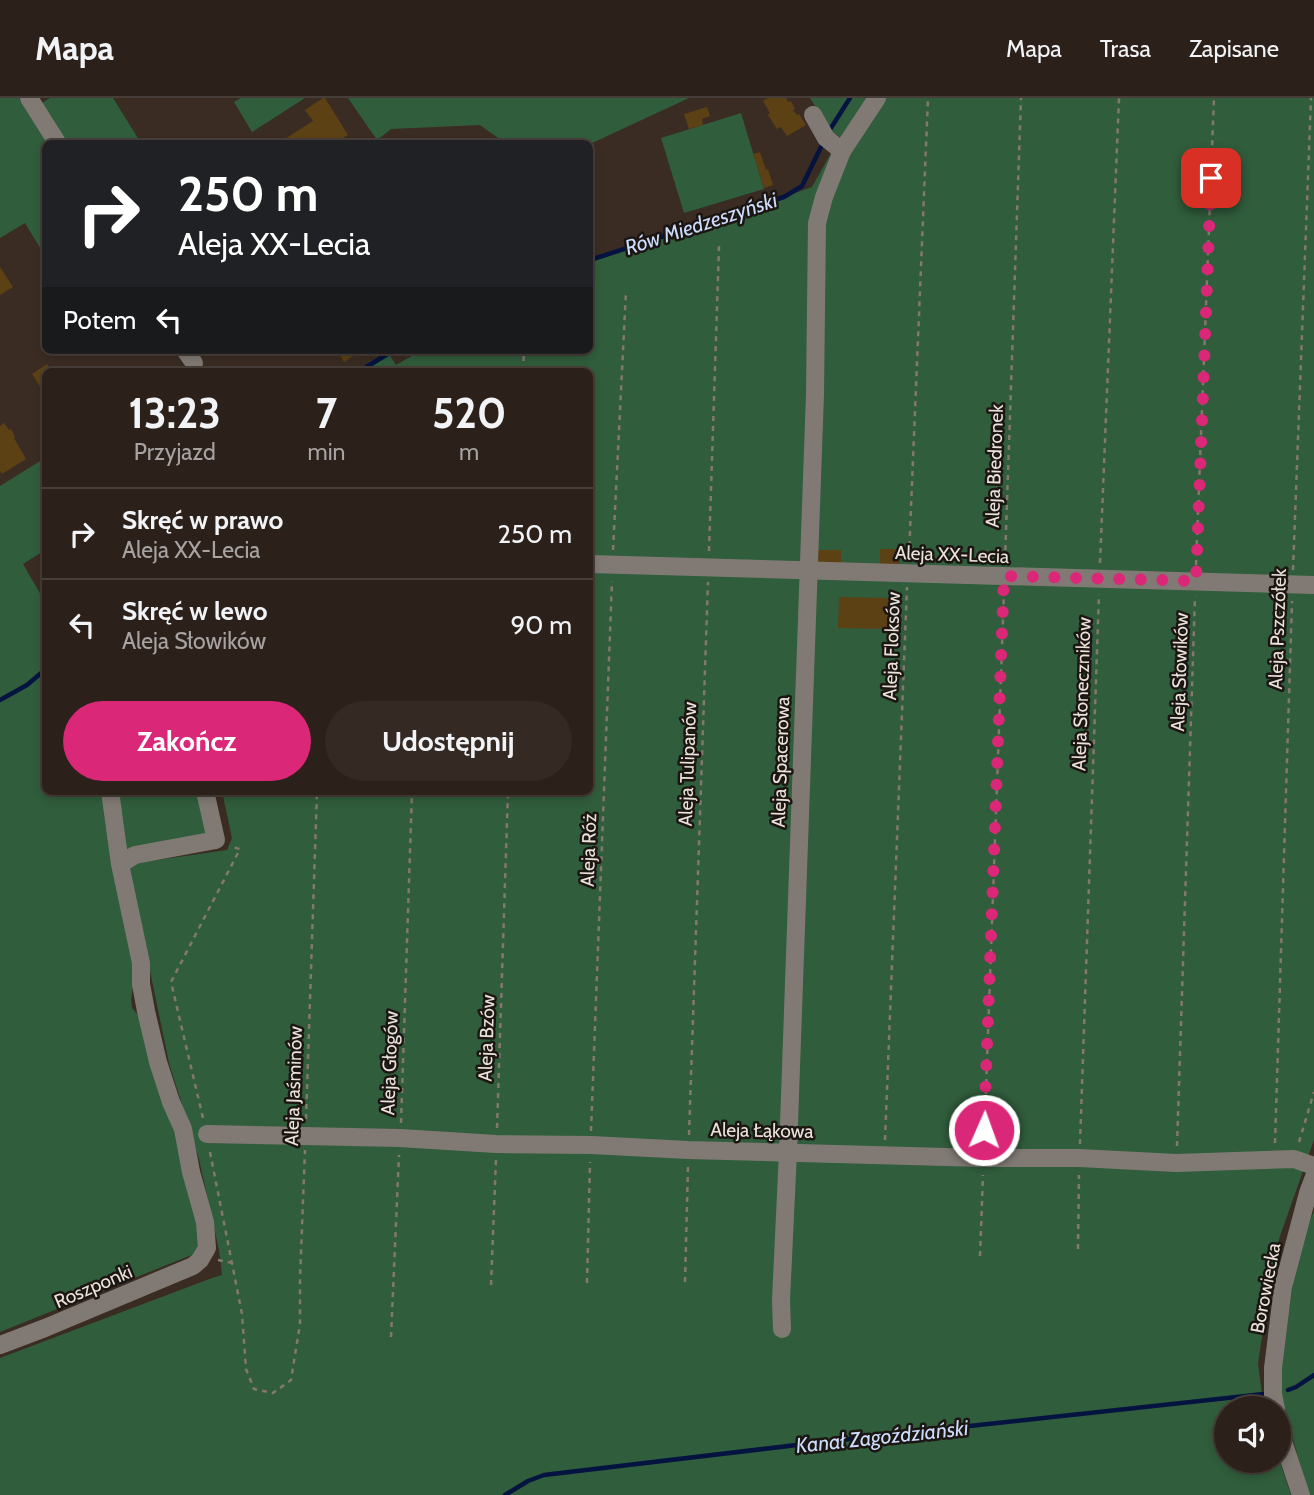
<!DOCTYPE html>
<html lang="pl">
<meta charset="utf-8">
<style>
:root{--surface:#2c211a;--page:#342923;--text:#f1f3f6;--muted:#a6a3a2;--line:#483e39;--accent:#db2777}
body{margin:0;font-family:Cabin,sans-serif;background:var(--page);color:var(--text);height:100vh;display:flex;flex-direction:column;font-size:26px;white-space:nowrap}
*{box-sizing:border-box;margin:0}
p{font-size:23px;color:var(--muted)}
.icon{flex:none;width:38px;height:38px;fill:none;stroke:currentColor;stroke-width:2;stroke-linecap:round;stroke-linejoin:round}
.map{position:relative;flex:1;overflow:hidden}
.details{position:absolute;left:42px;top:270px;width:551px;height:427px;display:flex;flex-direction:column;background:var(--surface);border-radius:10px;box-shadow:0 4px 10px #0003,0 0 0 2px var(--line)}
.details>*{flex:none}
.guide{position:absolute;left:42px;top:42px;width:551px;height:214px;border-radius:10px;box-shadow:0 4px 10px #0003,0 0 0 2px var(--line);background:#202124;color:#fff;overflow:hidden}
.controls{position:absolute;left:1214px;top:1298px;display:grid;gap:14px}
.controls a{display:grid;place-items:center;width:77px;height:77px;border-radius:50%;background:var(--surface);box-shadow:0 4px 10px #0003,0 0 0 2px var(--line);font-size:35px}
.pin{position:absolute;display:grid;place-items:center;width:60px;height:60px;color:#fff;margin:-30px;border-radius:14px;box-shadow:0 4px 10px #0006}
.me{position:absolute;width:77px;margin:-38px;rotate:2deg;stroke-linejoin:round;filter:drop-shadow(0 0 5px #0008)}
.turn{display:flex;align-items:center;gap:24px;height:147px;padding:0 21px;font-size:32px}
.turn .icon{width:91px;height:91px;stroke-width:2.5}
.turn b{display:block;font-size:49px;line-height:60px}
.then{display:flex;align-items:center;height:66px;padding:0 21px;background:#0003;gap:14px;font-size:26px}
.eta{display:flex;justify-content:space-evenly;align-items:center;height:119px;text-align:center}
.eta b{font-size:42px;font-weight:700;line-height:49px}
.primary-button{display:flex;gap:14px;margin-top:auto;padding:14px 21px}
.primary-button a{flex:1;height:80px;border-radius:42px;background:var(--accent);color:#fff;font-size:28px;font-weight:700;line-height:80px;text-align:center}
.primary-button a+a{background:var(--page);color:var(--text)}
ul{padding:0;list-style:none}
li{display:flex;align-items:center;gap:21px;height:91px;padding:0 21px;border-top:2px solid var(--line)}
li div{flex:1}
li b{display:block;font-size:26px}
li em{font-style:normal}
header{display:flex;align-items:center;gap:42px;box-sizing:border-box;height:98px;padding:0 35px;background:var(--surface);border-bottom:2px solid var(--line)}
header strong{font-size:33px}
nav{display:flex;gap:38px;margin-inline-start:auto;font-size:24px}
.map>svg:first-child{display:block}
.green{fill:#305d3c}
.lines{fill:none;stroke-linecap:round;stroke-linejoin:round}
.stream{stroke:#041340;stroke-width:4.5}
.building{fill:#5c4114}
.path{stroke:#83776e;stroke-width:2.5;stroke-dasharray:5 5;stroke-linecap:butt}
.minor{stroke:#817a74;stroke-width:18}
.route{stroke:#db2777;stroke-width:12;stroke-dasharray:0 21.6}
.labels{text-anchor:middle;stroke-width:5;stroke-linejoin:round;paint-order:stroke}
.street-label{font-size:19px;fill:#ebe2dc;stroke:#1c1612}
.water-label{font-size:21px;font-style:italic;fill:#cdddfd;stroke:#1c1612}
</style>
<header>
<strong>Mapa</strong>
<nav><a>Mapa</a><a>Trasa</a><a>Zapisane</a></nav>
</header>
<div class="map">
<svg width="1314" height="1397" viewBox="0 0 1314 1397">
<rect width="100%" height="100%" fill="#3a2c22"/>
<!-- green -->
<g class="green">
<path d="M 0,0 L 19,0 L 48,45 L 46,46 L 45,158 L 25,125 L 0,140 Z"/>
<path d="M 50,0 L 113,0 L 141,45 L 64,45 L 40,6 Z"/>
<path d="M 241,0 L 305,0 L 252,34 L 234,4 Z"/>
<path d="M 348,0 L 689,0 L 590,46 L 505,45 L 480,27 L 391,31 L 377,42 Z"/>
<path d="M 810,0 L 1314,0 L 1314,1042 L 1280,1138 L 1274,1161 L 1258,1265 L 1264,1311 L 1227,1311 L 1227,1363 L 1279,1363 L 1279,1361 L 1291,1397 L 0,1397 L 0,1260 L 212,1180 L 222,1177 L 219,1152 L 199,1061 L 169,965 L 128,766 L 227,752 L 232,740 L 222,693 L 590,693 L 590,273 L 359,273 L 389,256 L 396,267 L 422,252 L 590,252 L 590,164 L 685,134 L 812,89 L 840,39 L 830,32 Z"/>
<path d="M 741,15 L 764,91 L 684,115 L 661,40 Z"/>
<path d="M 45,360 L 45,452 L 23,466 L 45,504 L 46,693 L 105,693 L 136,872 L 131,901 L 132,910 L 145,925 L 171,1013 L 202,1142 L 194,1156 L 0,1234 L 0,388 Z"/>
<path d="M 112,693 L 203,693 L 207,736 L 121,755 Z"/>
<path d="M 1314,1113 L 1314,1397 L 1309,1397 L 1281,1300 L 1281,1267 L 1298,1149 Z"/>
</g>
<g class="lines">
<!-- stream -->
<g class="stream">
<path d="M 829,33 L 850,0"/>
<path d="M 590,162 L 784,99 L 802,88 L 824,43"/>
<path d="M 360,273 L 394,252"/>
<path d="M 0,602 L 27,587 L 46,571"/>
<path d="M 1288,1292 L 1296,1289 L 1314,1277"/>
<path d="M 505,1397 L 528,1383 L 544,1377 L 822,1344 L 1264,1296"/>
</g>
</g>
<!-- building -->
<g class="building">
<path d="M 323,0 L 325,0 L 348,37 L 332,46 L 277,46 L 313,23 L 305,12 Z"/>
<path d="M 768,0 L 786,0 L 788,4 L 791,3 L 795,11 L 793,12 L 797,17 L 799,16 L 806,27 L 787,38 L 781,29 L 777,31 L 768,17 L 770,15 L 763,3 Z"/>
<path d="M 707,9 L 710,18 L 702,21 L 703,27 L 689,31 L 684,16 Z"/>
<path d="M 760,54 L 766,72 L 768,71 L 773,87 L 764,90 L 753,56 Z"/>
<path d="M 0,169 L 13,189 L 0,197 Z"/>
<path d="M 337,252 L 358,252 L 359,254 L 344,264 Z"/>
<path d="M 47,266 L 51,273 L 46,273 L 46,302 L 40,294 L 42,292 L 32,276 Z"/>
<path d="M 4,325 L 9,332 L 11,331 L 15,339 L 14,340 L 26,361 L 2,376 L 0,373 L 0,328 Z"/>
<rect x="880" y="451" width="20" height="17"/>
<rect x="814" y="452" width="27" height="13"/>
<path d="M 839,499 L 890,500 L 890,531 L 838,530 Z"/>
</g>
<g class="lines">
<!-- path -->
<g class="path">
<path d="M 429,273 L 429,263"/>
<path d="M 523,273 L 524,252"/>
<path d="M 613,452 L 626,193"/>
<path d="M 709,453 L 719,148"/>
<path d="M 909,458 L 928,0"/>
<path d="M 1005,462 L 1021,0"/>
<path d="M 1100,465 L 1119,0"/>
<path d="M 1196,467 L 1214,0"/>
<path d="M 1293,472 L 1311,0"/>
<path d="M 203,1020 L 171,884 L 240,751 L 232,749"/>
<path d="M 306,1021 L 317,693"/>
<path d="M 401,1025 L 412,693"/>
<path d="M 497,1030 L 508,693"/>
<path d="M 591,1033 L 612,483"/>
<path d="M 689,1037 L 708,484"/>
<path d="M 885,1042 L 907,489"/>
<path d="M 1299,1044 L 1314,994"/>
<path d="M 1275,1045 L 1292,503"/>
<path d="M 984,1046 L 1004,493"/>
<path d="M 1080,1046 L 1099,496"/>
<path d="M 1177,1048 L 1195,498"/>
<path d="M 210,1054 L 242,1216 L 246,1271 L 254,1291 L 273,1295 L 291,1282 L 300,1226 L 300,1181 L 305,1052"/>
<path d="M 1078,1151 L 1079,1077"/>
<path d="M 980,1158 L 983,1077"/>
<path d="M 218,1162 L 232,1165"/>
<path d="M 685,1184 L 688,1068"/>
<path d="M 587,1185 L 590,1064"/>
<path d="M 491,1187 L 496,1061"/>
<path d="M 391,1239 L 399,1057"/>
</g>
<!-- minor -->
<g class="minor">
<path d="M 29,0 L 58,46"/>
<path d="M 813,17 L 826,40 L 842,53"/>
<path d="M 185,252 L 194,265"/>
<path d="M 590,466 L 1314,487"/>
<path d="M 120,766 L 135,757 L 216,742 L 205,693"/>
<path d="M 207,1036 L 400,1040 L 496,1046 L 591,1047 L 688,1052 L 983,1060 L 1079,1060 L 1176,1065 L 1294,1061 L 1314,1068"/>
<path d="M 782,1231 L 781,1202 L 788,1054 L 815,296 L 817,125 L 824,99 L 842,53 L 877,0"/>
<path d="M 0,1247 L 45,1230 L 193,1168 L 200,1162 L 207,1150 L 205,1124 L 191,1074 L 183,1031 L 171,1004 L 158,964 L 146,913 L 141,886 L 141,865 L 120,766 L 110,693"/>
<path d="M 1276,1311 L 1273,1296 L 1273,1270 L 1283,1189 L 1308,1095 L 1314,1079"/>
<path d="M 1279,1331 L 1301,1397"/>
</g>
</g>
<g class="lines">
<!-- route -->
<path class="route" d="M 984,1032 L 1004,478 L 1196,483 L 1211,80"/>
</g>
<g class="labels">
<!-- street labels -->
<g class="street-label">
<text transform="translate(994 368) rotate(-88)" y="7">Aleja Biedronek</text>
<text transform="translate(952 456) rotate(2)" y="7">Aleja XX-Lecia</text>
<text transform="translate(1277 531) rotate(-88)" y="7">Aleja Pszczółek</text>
<text transform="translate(891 548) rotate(-88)" y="7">Aleja Floksów</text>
<text transform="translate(1179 574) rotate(-88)" y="7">Aleja Słowików</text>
<text transform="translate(1081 596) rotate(-88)" y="7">Aleja Słoneczników</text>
<text transform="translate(780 664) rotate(-88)" y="7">Aleja Spacerowa</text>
<text transform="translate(687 666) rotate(-88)" y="7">Aleja Tulipanów</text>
<text transform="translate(588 752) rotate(-88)" y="7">Aleja Róż</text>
<text transform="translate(486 940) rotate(-88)" y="7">Aleja Bzów</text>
<text transform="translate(389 965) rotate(-88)" y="7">Aleja Głogów</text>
<text transform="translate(293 988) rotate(-88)" y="7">Aleja Jaśminów</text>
<text transform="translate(762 1032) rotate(1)" y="7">Aleja Łąkowa</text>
<text transform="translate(93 1188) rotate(-23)" y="7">Roszponki</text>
<text transform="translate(1265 1190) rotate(-79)" y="7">Borowiecka</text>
</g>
<!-- water labels -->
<g class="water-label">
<text transform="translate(701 126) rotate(-18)" y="7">Rów Miedzeszyński</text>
<text transform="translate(882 1339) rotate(-6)" y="7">Kanał Zagoździański</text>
</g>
</g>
</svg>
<div class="controls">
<a><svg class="icon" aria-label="sound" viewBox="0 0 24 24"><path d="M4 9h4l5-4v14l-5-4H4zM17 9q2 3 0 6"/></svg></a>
</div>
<div class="pin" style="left:1211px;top:80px;background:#d93025"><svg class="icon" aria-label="arrive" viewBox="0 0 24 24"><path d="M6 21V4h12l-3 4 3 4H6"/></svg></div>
<svg class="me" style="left:984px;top:1032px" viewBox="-20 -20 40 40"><circle r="17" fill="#db2777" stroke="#fff" stroke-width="3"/><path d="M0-11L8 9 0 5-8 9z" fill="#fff"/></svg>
<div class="guide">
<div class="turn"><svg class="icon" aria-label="right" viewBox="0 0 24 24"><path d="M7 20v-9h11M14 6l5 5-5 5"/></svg><div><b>250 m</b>Aleja XX-Lecia</div></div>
<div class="then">Potem<svg class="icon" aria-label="left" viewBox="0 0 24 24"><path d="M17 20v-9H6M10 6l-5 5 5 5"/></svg></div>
</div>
<section class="details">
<div class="eta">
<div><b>13:23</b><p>Przyjazd</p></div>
<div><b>7</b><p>min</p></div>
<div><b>520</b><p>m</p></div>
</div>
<ul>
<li><svg class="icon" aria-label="right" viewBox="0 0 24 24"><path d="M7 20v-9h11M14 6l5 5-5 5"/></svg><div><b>Skręć w prawo</b><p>Aleja XX-Lecia</p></div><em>250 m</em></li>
<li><svg class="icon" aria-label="left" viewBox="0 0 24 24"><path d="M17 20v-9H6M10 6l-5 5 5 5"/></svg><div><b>Skręć w lewo</b><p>Aleja Słowików</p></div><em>90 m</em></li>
</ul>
<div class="primary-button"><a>Zakończ</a><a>Udostępnij</a></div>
</section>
</div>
